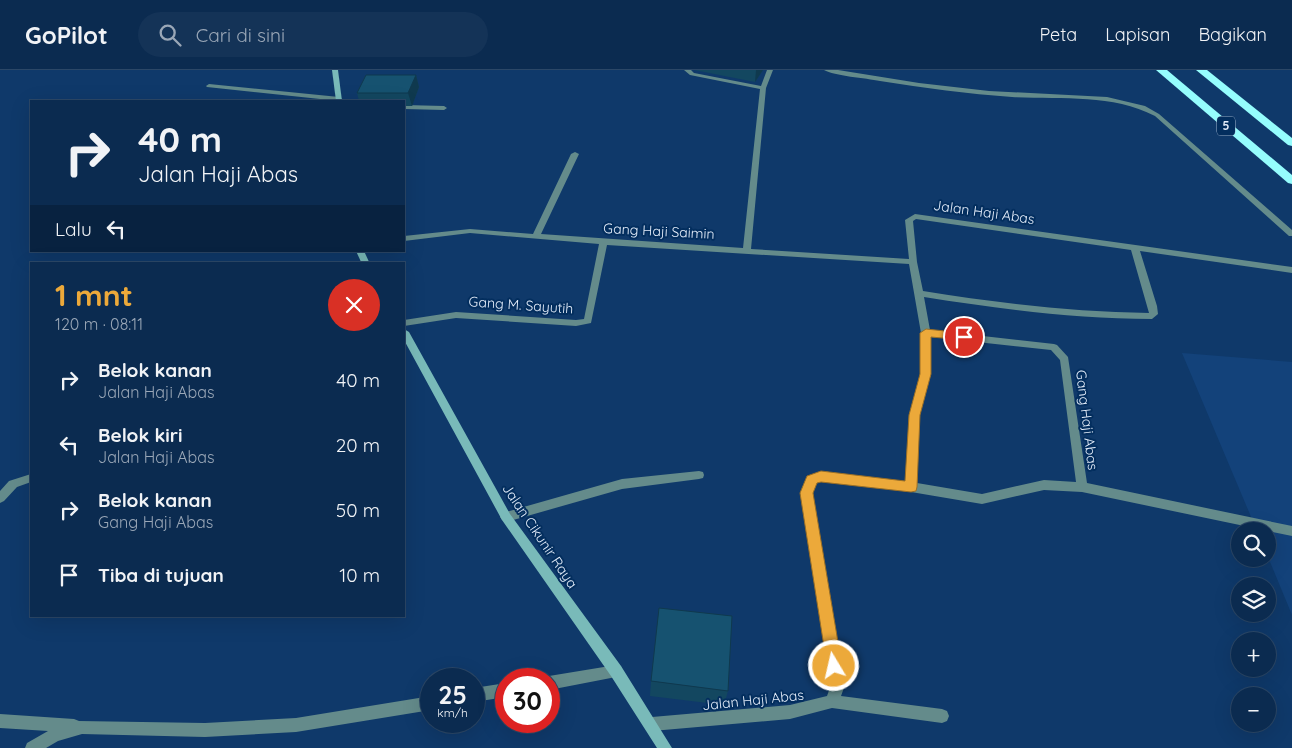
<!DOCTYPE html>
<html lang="id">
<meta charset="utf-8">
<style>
:root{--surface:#0b2b50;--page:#143357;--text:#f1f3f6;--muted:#9aa7b7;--line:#2b4767;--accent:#eca93a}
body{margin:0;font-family:Quicksand,sans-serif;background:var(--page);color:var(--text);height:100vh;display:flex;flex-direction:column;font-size:19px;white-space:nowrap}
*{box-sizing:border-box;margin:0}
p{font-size:16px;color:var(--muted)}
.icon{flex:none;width:28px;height:28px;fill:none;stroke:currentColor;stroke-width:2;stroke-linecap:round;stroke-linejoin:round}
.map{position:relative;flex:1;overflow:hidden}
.panel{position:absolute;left:30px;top:192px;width:375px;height:355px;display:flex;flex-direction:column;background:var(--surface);border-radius:0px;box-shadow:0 5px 20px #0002,0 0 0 1px var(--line)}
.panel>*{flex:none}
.hud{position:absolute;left:30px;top:30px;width:375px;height:152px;border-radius:0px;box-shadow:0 5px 20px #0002,0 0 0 1px var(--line);background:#0b2b50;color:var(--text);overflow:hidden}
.controls{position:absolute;left:1231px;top:452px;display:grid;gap:10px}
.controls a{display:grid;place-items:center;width:45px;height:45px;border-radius:50%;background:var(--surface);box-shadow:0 5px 20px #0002,0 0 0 1px var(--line);font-size:25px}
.speed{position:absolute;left:420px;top:598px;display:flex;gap:10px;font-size:25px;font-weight:700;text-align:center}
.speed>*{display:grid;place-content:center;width:65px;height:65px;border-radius:50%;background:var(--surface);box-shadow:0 5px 20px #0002,0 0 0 1px var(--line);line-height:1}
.speed small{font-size:12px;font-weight:400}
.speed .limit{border:8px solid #d22;background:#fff;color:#111}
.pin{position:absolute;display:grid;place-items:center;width:42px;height:42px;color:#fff;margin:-21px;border:2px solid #fff;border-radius:50%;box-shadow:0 1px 5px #0007}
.me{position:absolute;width:55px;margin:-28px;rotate:351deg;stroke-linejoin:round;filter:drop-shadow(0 0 4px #0008)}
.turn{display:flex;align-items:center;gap:18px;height:105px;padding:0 25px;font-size:22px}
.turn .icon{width:65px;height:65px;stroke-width:2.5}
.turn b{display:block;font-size:35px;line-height:42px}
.then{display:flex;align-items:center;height:48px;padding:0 25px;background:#0003;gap:10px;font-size:19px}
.round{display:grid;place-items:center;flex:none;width:52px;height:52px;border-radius:26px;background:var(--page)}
.overview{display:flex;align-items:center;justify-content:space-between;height:85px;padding:0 25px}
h1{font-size:30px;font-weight:700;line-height:38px;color:var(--accent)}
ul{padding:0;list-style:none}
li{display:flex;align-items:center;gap:15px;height:65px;padding:0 25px}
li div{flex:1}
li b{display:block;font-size:19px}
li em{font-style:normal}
header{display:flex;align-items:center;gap:30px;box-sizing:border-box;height:70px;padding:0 25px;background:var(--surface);border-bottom:1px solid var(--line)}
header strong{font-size:24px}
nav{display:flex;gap:28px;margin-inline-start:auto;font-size:18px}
.search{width:350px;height:45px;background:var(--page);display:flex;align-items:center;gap:12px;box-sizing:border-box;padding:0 18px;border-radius:28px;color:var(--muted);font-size:19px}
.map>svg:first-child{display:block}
.built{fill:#13427a}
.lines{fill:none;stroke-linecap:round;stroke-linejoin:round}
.lane{fill:#648b8b;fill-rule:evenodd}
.street{fill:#648b8b;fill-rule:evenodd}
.secondary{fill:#79bab9;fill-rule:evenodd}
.highway{fill:#95fdfd;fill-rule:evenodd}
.wall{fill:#134760}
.shaded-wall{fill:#0f394e}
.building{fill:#165270;stroke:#0f394e}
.route{fill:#eca93a;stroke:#996e26}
.labels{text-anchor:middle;stroke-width:4;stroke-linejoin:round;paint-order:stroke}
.shield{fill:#032e5e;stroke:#a1b4cc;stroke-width:1}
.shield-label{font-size:12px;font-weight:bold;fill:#e5eefb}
.street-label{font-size:14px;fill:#e5eefb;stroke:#032e5e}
</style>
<header>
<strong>GoPilot</strong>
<div class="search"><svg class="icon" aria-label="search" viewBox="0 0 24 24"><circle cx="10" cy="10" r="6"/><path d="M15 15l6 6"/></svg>Cari di sini</div>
<nav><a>Peta</a><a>Lapisan</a><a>Bagikan</a></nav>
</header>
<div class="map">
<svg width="1292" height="678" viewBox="0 0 1292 678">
<rect width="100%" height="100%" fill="#0f396a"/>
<!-- built -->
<path class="built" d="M 1182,283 L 1292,292 L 1292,545 L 1268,487 L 1268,461 L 1257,461 Z"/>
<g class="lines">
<!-- lane -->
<g class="lane">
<path d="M 404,35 L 444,36 L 447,38 L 444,40 L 404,39 Z"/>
<path d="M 699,401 L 703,402 L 704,405 L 703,408 L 699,409 L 622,419 L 506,452 L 502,450 L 500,447 L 502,444 L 506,442 L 622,409 Z"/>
</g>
<!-- street -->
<g class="street">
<path d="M 684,0 L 691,0 L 694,3 L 761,16 L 767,0 L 773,0 L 766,18 L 751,179 L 909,189 L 905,150 L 915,144 L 1292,197 L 1292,203 L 1140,181 L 1157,236 L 1158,244 L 1152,249 C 1075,249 1000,239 924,227 L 930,260 L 1054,274 L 1057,275 L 1068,287 L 1087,413 L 1292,456 L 1292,466 L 1082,422 L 1044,420 L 982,434 L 911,422 L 822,411 L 816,413 L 812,423 L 845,615 L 841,626 L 942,639 L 947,641 L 949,646 L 947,651 L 942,653 L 832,638 L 790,649 L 652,661 L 647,659 L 645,654 L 647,649 L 652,647 L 790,635 L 827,626 L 831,615 L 802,423 L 808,407 L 821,401 L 906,412 L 909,345 L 921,304 L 921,263 L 909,194 L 607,175 L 591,253 L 576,256 L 456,248 L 404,256 L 404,250 L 456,242 L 576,250 L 584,249 L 599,174 L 470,163 L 404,171 L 404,166 L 470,159 L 533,164 L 571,84 L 575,82 L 579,84 L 541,164 L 743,178 L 760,19 L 690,5 ZM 916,149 L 1131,180 L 1149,243 C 1073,242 998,233 923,221 L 917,192 L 913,151 ZM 931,267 L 1051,280 L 1060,290 L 1076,412 L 1044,410 L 982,424 L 917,413 L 919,345 L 931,304 Z"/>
<path d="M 824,0 L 838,0 L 919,13 L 989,21 L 1107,27 L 1145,36 L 1159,44 L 1292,160 L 1292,166 L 1289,166 L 1155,46 C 1111,23 1061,30 1012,27 C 968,24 924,18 880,11 C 866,8 834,6 824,0 Z"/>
<path d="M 209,14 L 339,27 L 342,29 L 339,31 L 207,17 L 206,16 Z"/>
<path d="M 31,404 L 31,412 L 17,417 L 4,431 L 0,433 L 0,421 L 9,411 Z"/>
<path d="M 616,595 L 621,596 L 622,601 L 621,606 L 616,607 L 549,620 L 549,609 L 544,609 L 549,606 Z"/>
<path d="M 506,613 L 506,627 L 474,632 L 474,618 Z"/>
<path d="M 431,626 L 431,640 L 296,662 L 205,667 L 82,664 L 58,671 L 46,678 L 25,678 L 27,673 L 48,661 L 0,658 L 0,644 L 74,649 L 79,651 L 205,653 L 296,648 Z"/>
</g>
<!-- secondary -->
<g class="secondary">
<path d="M 332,0 L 338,0 L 342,31 L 336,31 Z"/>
<path d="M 356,181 L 364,181 L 370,194 L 362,194 Z"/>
<path d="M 404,259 L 409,262 L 510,444 L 621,596 L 672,678 L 657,678 L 611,606 L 502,450 L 404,270 Z"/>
</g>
<!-- highway -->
<g class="highway">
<path d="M 1156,0 L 1167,0 L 1292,105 L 1292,114 L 1288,113 Z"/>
<path d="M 1196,0 L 1207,0 L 1292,68 L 1292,76 L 1288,75 Z"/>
</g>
</g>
<!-- wall -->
<g class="wall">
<path d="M 694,0 L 763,0 L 755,12 Z"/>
<path d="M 416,5 L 419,17 L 412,36 L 404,36 L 404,31 L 359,31 L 357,23 Z"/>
<path d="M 651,611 L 728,621 L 724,635 L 650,626 Z"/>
</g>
<!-- shaded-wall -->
<g class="shaded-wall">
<path d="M 756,0 L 763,0 L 755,12 Z"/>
<path d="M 416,5 L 419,17 L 412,36 L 408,23 Z"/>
</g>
<!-- building -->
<g class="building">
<path d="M 366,5 L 416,5 L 408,23 L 357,23 Z"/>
<path d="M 659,538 L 732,546 L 728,621 L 651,611 Z"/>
</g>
<!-- route -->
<path class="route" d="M 926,259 L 964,263 L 969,267 L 964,270 L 931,267 L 931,304 L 920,345 L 917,417 L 916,421 L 911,422 L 821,412 L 817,413 L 813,423 L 842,596 L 840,601 L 834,603 L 829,601 L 827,596 L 800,423 L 807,406 L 821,401 L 905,411 L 909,345 L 920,304 L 920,263 Z"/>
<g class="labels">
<!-- shield labels -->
<rect class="shield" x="1217" y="46.5" width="18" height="19" rx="4"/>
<g class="shield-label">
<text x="1226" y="60">5</text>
</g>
<!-- street labels -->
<g class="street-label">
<text transform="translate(984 142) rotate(8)" y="5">Jalan Haji Abas</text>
<text transform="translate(659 161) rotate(3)" y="5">Gang Haji Saimin</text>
<text transform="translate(521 235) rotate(4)" y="5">Gang M. Sayutih</text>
<text transform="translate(1087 350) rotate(83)" y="5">Gang Haji Abas</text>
<text transform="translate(540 466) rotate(56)" y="5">Jalan Cikunir Raya</text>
<text transform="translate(753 630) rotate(-6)" y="5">Jalan Haji Abas</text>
</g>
</g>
</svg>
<div class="controls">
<a><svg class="icon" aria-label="search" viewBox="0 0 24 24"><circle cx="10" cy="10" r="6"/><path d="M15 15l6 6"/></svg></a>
<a><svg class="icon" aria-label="layers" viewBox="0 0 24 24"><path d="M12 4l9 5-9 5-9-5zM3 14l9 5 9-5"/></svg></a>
<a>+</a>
<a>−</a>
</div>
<div class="speed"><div>25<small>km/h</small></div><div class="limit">30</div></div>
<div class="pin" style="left:964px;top:267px;background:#d93025"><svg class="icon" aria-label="arrive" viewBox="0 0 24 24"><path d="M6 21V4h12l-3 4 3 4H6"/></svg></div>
<svg class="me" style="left:834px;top:596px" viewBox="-20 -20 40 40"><circle r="17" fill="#eca93a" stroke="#fff" stroke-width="3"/><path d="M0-11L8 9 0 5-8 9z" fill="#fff"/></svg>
<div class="hud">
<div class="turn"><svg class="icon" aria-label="right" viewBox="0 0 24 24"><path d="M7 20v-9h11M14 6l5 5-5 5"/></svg><div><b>40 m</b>Jalan Haji Abas</div></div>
<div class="then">Lalu<svg class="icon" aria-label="left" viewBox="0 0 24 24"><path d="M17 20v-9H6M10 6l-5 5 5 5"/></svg></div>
</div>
<section class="panel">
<div class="overview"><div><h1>1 mnt</h1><p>120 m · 08:11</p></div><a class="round" style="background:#d93025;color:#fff"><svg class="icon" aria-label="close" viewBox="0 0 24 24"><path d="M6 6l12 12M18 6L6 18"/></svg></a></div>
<ul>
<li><svg class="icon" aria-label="right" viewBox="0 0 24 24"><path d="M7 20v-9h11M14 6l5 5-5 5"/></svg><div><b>Belok kanan</b><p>Jalan Haji Abas</p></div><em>40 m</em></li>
<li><svg class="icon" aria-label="left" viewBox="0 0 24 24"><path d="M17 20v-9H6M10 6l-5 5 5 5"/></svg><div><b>Belok kiri</b><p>Jalan Haji Abas</p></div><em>20 m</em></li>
<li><svg class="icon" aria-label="right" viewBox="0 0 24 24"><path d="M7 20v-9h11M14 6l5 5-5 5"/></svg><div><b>Belok kanan</b><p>Gang Haji Abas</p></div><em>50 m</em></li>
<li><svg class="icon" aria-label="arrive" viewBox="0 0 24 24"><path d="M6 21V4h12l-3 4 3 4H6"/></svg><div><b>Tiba di tujuan</b></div><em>10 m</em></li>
</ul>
</section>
</div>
